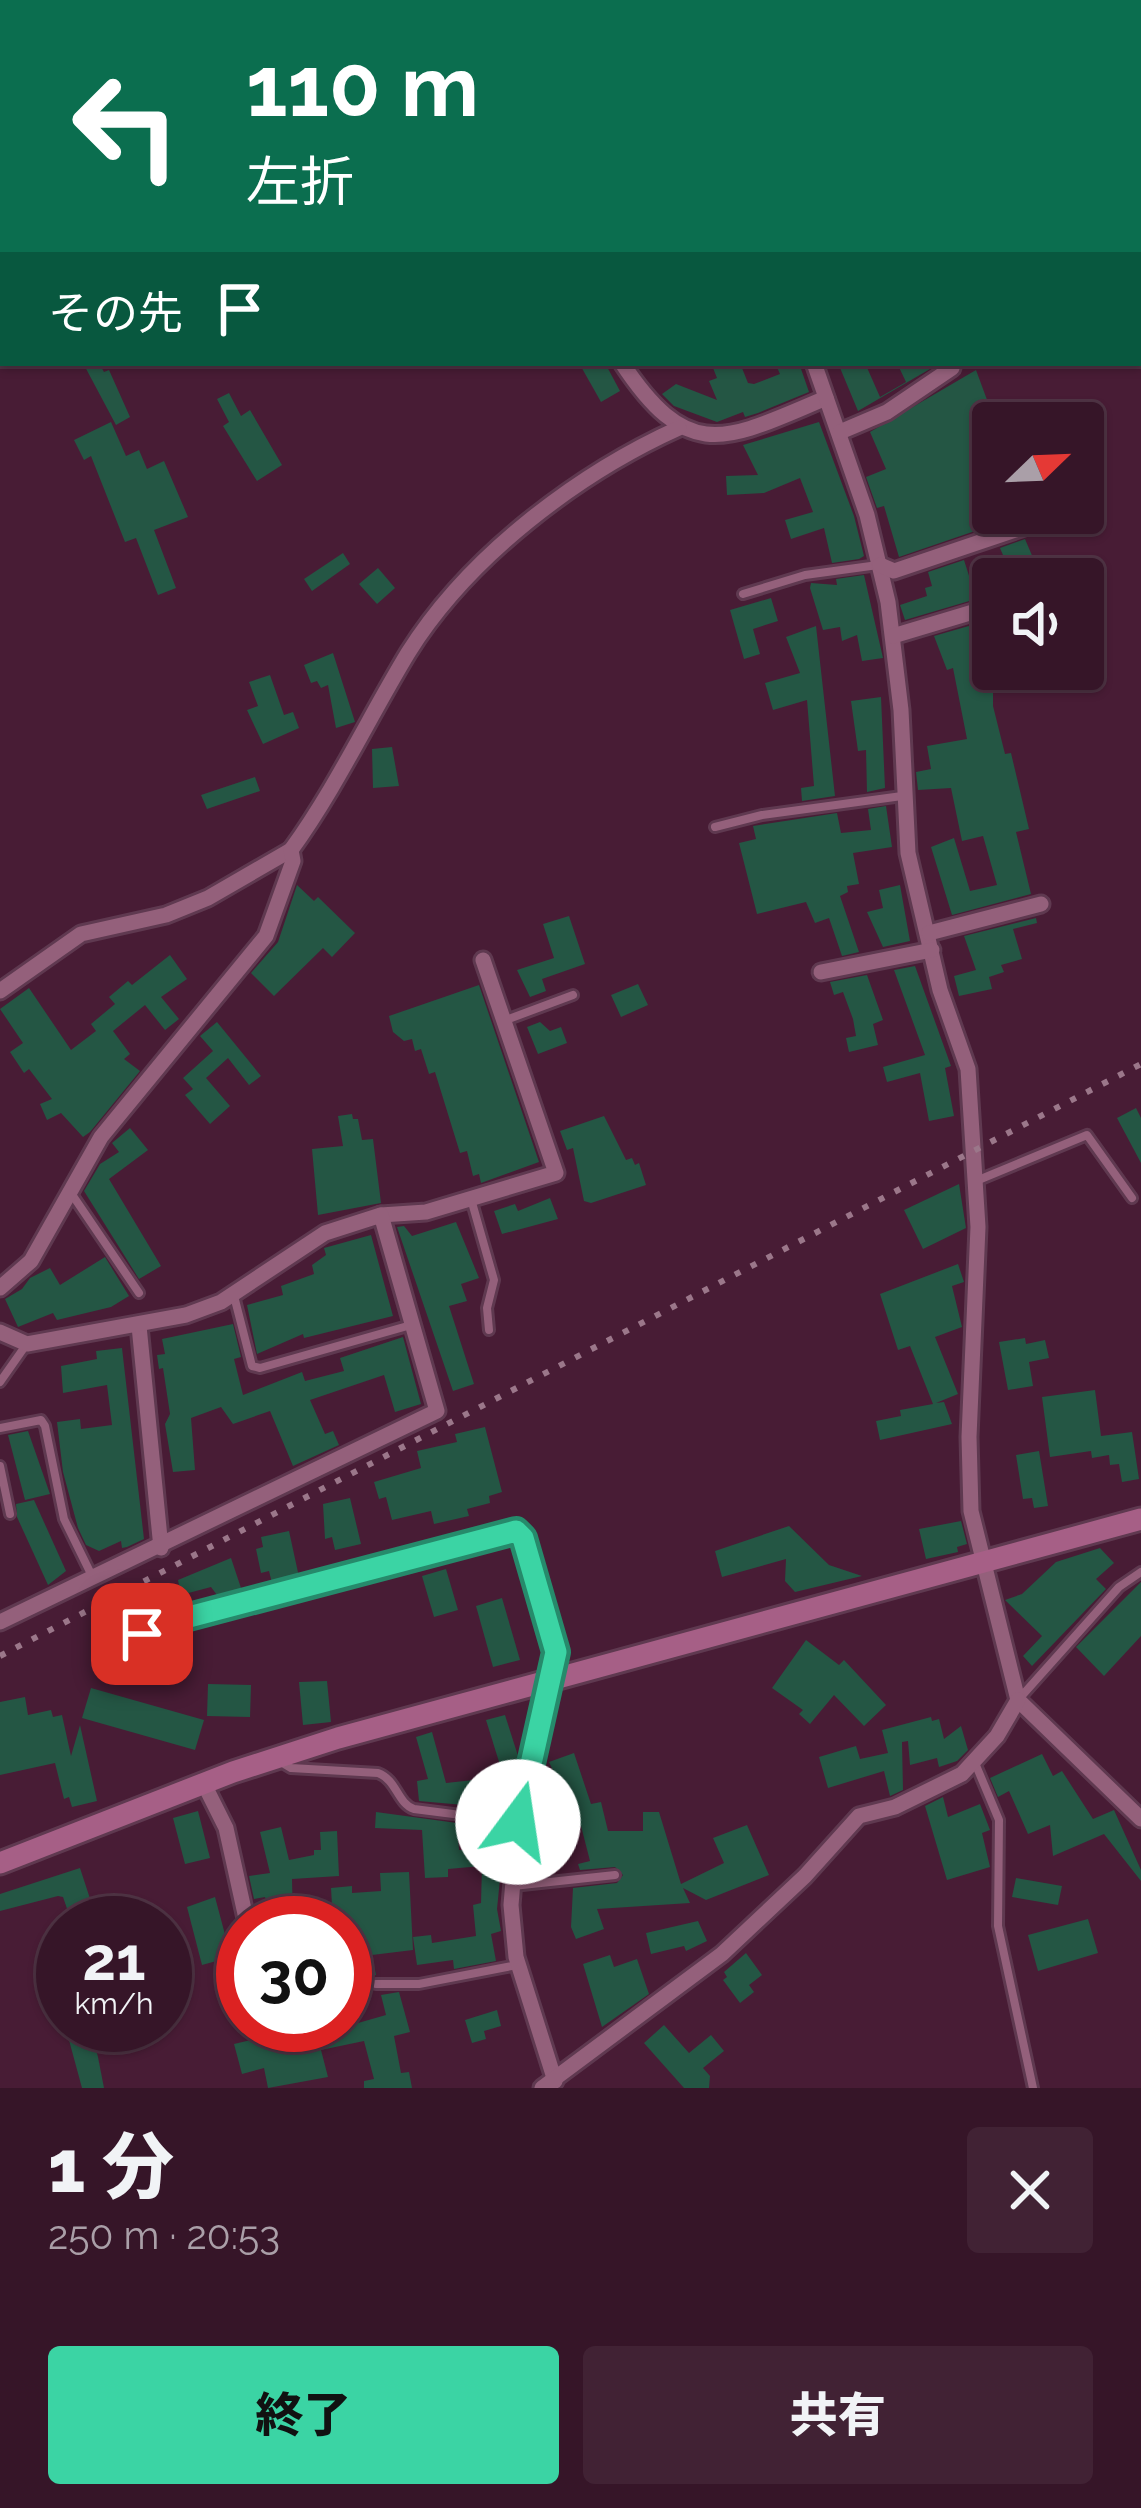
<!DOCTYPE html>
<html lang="ja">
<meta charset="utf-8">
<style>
:root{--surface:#361528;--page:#412234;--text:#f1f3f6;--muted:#aa9fa8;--line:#503445;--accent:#3bd4a4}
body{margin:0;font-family:Raleway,"Noto Sans JP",sans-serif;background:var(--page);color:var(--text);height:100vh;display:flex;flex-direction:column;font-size:45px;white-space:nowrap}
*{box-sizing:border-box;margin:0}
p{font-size:39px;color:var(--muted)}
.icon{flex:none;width:66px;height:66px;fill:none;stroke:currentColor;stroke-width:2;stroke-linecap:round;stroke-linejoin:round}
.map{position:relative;height:2088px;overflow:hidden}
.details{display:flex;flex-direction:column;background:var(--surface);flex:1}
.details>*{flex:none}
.hud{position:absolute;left:0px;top:0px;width:1143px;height:366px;box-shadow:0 3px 9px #0004,0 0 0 3px var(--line);background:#0b6e4f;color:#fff;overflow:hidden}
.needle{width:78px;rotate:67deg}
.controls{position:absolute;left:972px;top:402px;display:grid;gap:24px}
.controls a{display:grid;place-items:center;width:132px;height:132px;border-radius:12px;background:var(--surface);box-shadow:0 3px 9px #0004,0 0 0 3px var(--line);font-size:60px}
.speed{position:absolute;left:36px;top:1896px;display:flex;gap:24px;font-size:60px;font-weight:700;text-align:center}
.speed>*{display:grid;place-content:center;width:156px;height:156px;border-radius:50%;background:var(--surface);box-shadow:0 3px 9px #0004,0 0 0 3px var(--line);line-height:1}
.speed small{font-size:30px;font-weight:400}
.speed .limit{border:18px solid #d22;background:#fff;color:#111}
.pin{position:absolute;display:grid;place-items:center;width:102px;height:102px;color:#fff;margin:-51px;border-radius:24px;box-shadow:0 6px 18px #0006}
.me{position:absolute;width:132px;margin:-66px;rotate:14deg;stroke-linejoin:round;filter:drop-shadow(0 0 9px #0008)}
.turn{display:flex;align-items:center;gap:42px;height:252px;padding:0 48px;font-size:54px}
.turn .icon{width:156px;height:156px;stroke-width:2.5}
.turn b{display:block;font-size:84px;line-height:102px}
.then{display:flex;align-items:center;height:114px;padding:0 48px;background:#0003;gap:24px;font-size:45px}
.round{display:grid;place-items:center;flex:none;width:126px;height:126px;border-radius:12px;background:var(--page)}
.summary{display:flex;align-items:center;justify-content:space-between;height:204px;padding:0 48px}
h1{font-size:72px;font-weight:800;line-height:90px}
.action{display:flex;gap:24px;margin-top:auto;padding:24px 48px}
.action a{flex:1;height:138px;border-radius:12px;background:var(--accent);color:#111;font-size:48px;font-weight:800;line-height:138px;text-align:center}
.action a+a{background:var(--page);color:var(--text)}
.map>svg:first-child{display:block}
.building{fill:#245644}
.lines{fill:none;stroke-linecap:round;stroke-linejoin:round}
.lane-casing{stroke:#5f3950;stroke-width:14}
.street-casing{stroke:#5f3950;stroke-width:21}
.secondary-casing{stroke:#5f3950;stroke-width:27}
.lane{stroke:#94607b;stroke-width:8}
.street{stroke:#94607b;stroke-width:15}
.secondary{stroke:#a65f86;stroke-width:21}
.rail{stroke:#9b778a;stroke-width:6;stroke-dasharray:6 12;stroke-linecap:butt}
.route-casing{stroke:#268a6b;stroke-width:30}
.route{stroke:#3bd4a4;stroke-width:21}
</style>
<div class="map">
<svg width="1141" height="2088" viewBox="0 0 1141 2088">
<rect width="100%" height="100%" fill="#481c35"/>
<!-- building -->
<g class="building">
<path d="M 83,363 L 99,363 L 104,372 L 109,370 L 130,417 L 116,425 Z"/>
<path d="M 579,363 L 605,363 L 620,391 L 601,402 Z"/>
<path d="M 711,363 L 740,363 L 748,383 L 754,384 L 780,374 L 775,363 L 799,363 L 809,392 L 758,413 L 745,417 L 743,412 L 717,422 L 674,406 L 662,394 L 676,384 L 717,400 L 709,381 L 717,378 Z"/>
<path d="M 838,363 L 865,363 L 880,397 L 906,382 L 897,363 L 927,363 L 930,369 L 858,411 Z"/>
<path d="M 976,370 L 993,416 L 993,460 L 969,468 L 978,496 L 993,490 L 993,513 L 1014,513 L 1016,517 L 899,557 L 884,506 L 877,508 L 866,477 L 886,469 L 870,432 Z"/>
<path d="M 229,393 L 241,416 L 250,410 L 282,465 L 257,481 L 223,426 L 229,422 L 217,399 Z"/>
<path d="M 111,422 L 126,456 L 139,450 L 147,469 L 164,461 L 188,517 L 154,530 L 176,588 L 158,595 L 136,538 L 125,542 L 91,456 L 84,460 L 74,440 Z"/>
<path d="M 819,422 L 854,516 L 864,556 L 859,559 L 832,563 L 824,528 L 791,539 L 785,520 L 813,512 L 800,478 L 764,493 L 727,495 L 726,476 L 758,475 L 743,445 Z"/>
<path d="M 1025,539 L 1042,579 L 993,579 L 993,594 L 905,620 L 900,605 L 927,596 L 925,588 L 932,586 L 928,572 L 964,560 L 971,582 L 1008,567 L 1000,548 Z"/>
<path d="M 343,553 L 350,564 L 312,591 L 304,579 Z"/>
<path d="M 378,568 L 395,588 L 377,604 L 359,584 Z"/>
<path d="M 864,575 L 883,658 L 862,661 L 857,635 L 842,641 L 840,627 L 823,630 L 810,588 L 811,583 L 837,585 L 836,579 Z"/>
<path d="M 771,598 L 778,621 L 753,629 L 760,654 L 744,659 L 730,610 Z"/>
<path d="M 993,619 L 993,706 L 1005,754 L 1011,753 L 1029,829 L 1016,832 L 1031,894 L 952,915 L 931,847 L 954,838 L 970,891 L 997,885 L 983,836 L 962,841 L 951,788 L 918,790 L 916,772 L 931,769 L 927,746 L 967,739 L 953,668 L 947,670 L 934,636 Z"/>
<path d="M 816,626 L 835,796 L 802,801 L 801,788 L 814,786 L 807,700 L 773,710 L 765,683 L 800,673 L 786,637 Z"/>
<path d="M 333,653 L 355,722 L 336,728 L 328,685 L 321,688 L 317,681 L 311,683 L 304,665 Z"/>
<path d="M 270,675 L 284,715 L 293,712 L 299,728 L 263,744 L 247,710 L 258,706 L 249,682 Z"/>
<path d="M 881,697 L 885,788 L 867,792 L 866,750 L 858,751 L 851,701 Z"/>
<path d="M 392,747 L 399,786 L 373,788 L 372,749 Z"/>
<path d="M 255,777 L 260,791 L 207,809 L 201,795 Z"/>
<path d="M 886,806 L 892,847 L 853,853 L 859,884 L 847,886 L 848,892 L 840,896 L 859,952 L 842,956 L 829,918 L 815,923 L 806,902 L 757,914 L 739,843 L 756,839 L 753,826 L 837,813 L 841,833 L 871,830 L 868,809 Z"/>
<path d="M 297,885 L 314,901 L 318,897 L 355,933 L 332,957 L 323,948 L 274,996 L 251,973 L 278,942 Z"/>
<path d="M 900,885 L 910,941 L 883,947 L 867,912 L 883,908 L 879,890 Z"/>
<path d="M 569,916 L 585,964 L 542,979 L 546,991 L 530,997 L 517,970 L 554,958 L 543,924 Z"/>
<path d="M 1036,918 L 1037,923 L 1013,929 L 1022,959 L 1001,965 L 1004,972 L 989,977 L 992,989 L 959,996 L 954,976 L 976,970 L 964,936 Z"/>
<path d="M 170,955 L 187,979 L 161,997 L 179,1019 L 165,1030 L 145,1005 L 113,1031 L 130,1054 L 124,1059 L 140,1071 L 90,1132 L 83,1137 L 61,1113 L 47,1120 L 40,1104 L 52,1099 L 29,1069 L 24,1073 L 10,1052 L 23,1043 L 0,1009 L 29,988 L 71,1050 L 96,1031 L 91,1024 L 115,1004 L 109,997 L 128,981 L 132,985 Z"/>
<path d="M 915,966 L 951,1066 L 945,1068 L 954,1116 L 929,1121 L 920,1073 L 887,1082 L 883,1067 L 925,1055 L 894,970 Z"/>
<path d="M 867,975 L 883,1020 L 873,1024 L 878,1045 L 849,1052 L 846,1038 L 856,1036 L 853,1019 L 843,992 L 834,995 L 830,982 Z"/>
<path d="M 638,984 L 648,1005 L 621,1017 L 611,995 Z"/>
<path d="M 479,985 L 539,1162 L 481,1183 L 479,1174 L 473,1176 L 467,1151 L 460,1153 L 435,1072 L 429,1074 L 421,1049 L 415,1051 L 412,1039 L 404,1041 L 393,1032 L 389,1016 Z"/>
<path d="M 217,1022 L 261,1076 L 249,1085 L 228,1058 L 206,1078 L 230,1106 L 210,1124 L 185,1095 L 193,1089 L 183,1078 L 213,1051 L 200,1036 Z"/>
<path d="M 540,1022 L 550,1031 L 561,1027 L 567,1043 L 538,1054 L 527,1027 Z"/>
<path d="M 1136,1108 L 1141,1118 L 1141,1163 L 1117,1118 Z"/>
<path d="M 352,1114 L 353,1119 L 358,1119 L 362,1140 L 373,1139 L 381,1203 L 318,1215 L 312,1149 L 343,1146 L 338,1116 Z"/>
<path d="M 604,1116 L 626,1160 L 632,1158 L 635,1165 L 639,1163 L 646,1185 L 591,1203 L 584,1201 L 573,1148 L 567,1150 L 560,1131 Z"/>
<path d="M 130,1128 L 148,1150 L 109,1179 L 161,1266 L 139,1279 L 84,1191 L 100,1164 L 119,1152 L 112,1143 Z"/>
<path d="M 959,1184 L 966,1228 L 923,1249 L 904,1210 Z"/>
<path d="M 550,1198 L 558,1219 L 502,1234 L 494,1211 L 515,1204 L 518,1211 Z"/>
<path d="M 456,1222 L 479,1278 L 461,1284 L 467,1301 L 449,1306 L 474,1384 L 453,1391 L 397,1227 L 404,1226 L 412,1236 Z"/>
<path d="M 371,1235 L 393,1316 L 304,1338 L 303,1334 L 257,1354 L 247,1305 L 283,1295 L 281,1286 L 314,1274 L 312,1265 L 326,1255 L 324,1248 Z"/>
<path d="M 105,1257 L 129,1296 L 111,1307 L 57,1320 L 53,1313 L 18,1327 L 5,1299 L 22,1289 L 30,1278 L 50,1268 L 60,1285 Z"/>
<path d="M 958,1264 L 964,1282 L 952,1286 L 962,1327 L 935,1337 L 958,1394 L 936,1403 L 944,1402 L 952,1424 L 880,1440 L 876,1421 L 901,1416 L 900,1410 L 933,1404 L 910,1346 L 898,1350 L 880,1294 Z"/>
<path d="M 233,1324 L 241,1357 L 234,1359 L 243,1395 L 302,1372 L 305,1381 L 344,1371 L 340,1358 L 403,1337 L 421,1404 L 395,1412 L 384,1375 L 310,1400 L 325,1434 L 333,1431 L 339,1445 L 293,1466 L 270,1411 L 233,1424 L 221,1407 L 191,1418 L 195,1470 L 173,1472 L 165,1424 L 170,1414 L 163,1368 L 159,1369 L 157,1355 L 165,1354 L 162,1339 Z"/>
<path d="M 1025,1338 L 1026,1344 L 1045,1340 L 1049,1358 L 1029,1362 L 1033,1386 L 1008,1390 L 999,1342 Z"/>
<path d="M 122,1348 L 144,1539 L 127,1547 L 122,1548 L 121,1541 L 99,1551 L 86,1545 L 78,1528 L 63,1472 L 57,1422 L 80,1419 L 81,1429 L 112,1425 L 107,1385 L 63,1393 L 61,1366 L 97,1359 L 96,1351 Z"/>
<path d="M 1095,1390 L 1101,1436 L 1132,1432 L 1139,1479 L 1122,1482 L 1119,1464 L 1110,1465 L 1109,1455 L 1092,1458 L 1091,1451 L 1050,1457 L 1042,1397 Z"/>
<path d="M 485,1427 L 502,1492 L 489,1496 L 490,1503 L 467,1509 L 469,1516 L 434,1524 L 431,1511 L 392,1520 L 386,1497 L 379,1499 L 374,1482 L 421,1468 L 417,1451 L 457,1442 L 455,1434 Z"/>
<path d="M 28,1431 L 50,1494 L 25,1500 L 8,1435 Z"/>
<path d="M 1039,1451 L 1048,1506 L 1034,1508 L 1032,1498 L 1023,1499 L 1016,1455 Z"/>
<path d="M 350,1498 L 361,1544 L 335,1550 L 332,1537 L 325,1539 L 323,1504 Z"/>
<path d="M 34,1500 L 66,1571 L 48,1585 L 17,1517 L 16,1504 Z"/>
<path d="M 961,1521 L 967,1544 L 957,1547 L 958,1552 L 926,1559 L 919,1529 Z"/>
<path d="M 789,1526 L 829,1565 L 862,1576 L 795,1592 L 785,1581 L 786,1559 L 722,1577 L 715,1551 Z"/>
<path d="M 289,1531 L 299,1577 L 272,1583 L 269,1571 L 261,1573 L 256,1549 L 263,1547 L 261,1537 Z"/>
<path d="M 1100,1548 L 1114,1563 L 1096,1579 L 1106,1589 L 1032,1666 L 1023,1656 L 1042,1636 L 1005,1600 L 1022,1594 L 1056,1562 Z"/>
<path d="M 231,1558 L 242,1591 L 220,1599 L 211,1587 L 181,1595 L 178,1580 Z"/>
<path d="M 446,1569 L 458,1610 L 434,1617 L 422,1576 Z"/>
<path d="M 1141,1582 L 1141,1636 L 1104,1676 L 1076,1647 Z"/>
<path d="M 152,1593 L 159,1607 L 98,1636 L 92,1624 Z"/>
<path d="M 502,1598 L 520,1660 L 493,1667 L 476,1606 Z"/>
<path d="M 806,1640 L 839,1665 L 844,1660 L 886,1705 L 864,1726 L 834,1695 L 810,1724 L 799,1714 L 803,1710 L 772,1688 Z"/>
<path d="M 327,1681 L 331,1722 L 303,1725 L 299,1682 Z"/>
<path d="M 208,1684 L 251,1685 L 250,1717 L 207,1716 Z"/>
<path d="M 91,1688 L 204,1720 L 195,1750 L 82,1718 Z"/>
<path d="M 25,1697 L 28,1715 L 51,1710 L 53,1717 L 62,1715 L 71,1756 L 80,1725 L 97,1801 L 72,1807 L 69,1797 L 64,1799 L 55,1763 L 0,1775 L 0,1702 Z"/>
<path d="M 505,1715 L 519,1759 L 500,1765 L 486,1720 Z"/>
<path d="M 931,1717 L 932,1721 L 939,1719 L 944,1739 L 961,1726 L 968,1750 L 957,1761 L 939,1767 L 937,1758 L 910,1765 L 908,1741 L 902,1742 L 903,1790 L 890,1796 L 884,1771 L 828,1788 L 819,1757 L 856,1746 L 860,1759 L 888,1753 L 882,1730 Z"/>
<path d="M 432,1732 L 446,1783 L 483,1779 L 486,1807 L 419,1801 L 417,1781 L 428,1779 L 416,1737 Z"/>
<path d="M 574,1753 L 591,1804 L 601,1802 L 608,1831 L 643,1831 L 643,1812 L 659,1812 L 681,1884 L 724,1863 L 713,1838 L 747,1825 L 769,1875 L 706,1900 L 683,1888 L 690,1903 L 597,1909 L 604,1929 L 576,1939 L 571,1927 L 573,1888 L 617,1883 L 623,1875 L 615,1867 L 580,1870 L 578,1864 L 590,1861 L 581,1826 L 563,1831 L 558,1813 L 571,1809 L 549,1762 Z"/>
<path d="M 1042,1754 L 1053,1776 L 1062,1771 L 1093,1819 L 1114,1810 L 1141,1870 L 1141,1881 L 1104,1834 L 1053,1856 L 1050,1825 L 1028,1834 L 1009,1791 L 998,1797 L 990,1778 Z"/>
<path d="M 943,1797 L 948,1817 L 980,1804 L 990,1830 L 982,1833 L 990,1867 L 947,1880 L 925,1806 Z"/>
<path d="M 198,1811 L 210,1858 L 185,1864 L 173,1818 Z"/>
<path d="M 376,1812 L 457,1823 L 459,1850 L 487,1851 L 490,1828 L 505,1829 L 497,1909 L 501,1931 L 491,1934 L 496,1961 L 454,1969 L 453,1960 L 417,1965 L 413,1937 L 431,1935 L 432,1943 L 476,1936 L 473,1905 L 481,1903 L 482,1866 L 448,1869 L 448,1877 L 425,1878 L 422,1830 L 375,1828 Z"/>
<path d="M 281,1827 L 289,1860 L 314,1855 L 314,1850 L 321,1850 L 320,1832 L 337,1831 L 339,1876 L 292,1879 L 293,1923 L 273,1923 L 265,1897 L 254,1899 L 249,1876 L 270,1873 L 260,1832 Z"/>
<path d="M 80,1868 L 96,1917 L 72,1923 L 63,1897 L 58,1896 L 0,1911 L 0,1894 Z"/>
<path d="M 409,1872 L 413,1950 L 372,1955 L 376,1975 L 357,1979 L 352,1955 L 345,1957 L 345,1923 L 333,1923 L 331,1888 L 352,1886 L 352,1893 L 381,1891 L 380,1873 Z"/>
<path d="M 1016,1878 L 1062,1886 L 1058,1905 L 1012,1897 Z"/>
<path d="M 215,1897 L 231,1957 L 202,1965 L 187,1907 Z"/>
<path d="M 1088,1919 L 1098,1953 L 1038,1971 L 1028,1935 Z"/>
<path d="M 698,1921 L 707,1941 L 686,1951 L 684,1946 L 651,1954 L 646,1933 Z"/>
<path d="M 746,1953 L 762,1975 L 749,1985 L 754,1992 L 740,2003 L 723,1980 L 727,1977 L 724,1972 Z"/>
<path d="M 610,1955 L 614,1967 L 637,1959 L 649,1994 L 602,2027 L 583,1964 Z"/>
<path d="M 399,1992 L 410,2032 L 394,2036 L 401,2073 L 409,2072 L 412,2088 L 364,2088 L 364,2081 L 374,2079 L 364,2041 L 321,2050 L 328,2077 L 268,2088 L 264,2068 L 242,2074 L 234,2044 L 313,2025 L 351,2025 L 386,2015 L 381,1995 Z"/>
<path d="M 497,2010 L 501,2026 L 484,2031 L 486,2039 L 472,2043 L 465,2020 Z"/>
<path d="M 89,2025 L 98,2057 L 104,2088 L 82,2088 L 66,2029 Z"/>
<path d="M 664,2025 L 689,2053 L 711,2035 L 724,2051 L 703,2068 L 710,2076 L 709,2088 L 684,2088 L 644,2043 Z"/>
</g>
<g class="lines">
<!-- lane casing -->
<g class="lane-casing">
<g id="lane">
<path d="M 743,594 L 805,575 L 878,565"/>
<path d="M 715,827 L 762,815 L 902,796"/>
<path d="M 506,1020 L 573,995"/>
<path d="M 976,1181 L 1087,1135 L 1132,1198"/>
<path d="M 71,1193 L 139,1293"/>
<path d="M 471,1199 L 494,1280 L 487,1308 L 489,1330"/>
<path d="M 234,1296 L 252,1366 L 260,1368 L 411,1325"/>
<path d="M 0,1382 L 26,1345"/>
<path d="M 0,1428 L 41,1420 L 45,1426 L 64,1519 L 93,1578"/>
<path d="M 0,1466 L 10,1514"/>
<path d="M 142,1634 L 166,1623 L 397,1560"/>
<path d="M 1018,1700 L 1119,1587 L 1141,1572"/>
<path d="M 281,1762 L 291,1768 L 378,1773 C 397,1780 397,1803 414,1809 L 516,1822"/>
<path d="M 975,1763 L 999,1820 L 998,1926 L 1033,2088"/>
<path d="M 513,1886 L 615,1875"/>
<path d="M 376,1984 L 419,1984 L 517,1965"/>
</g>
</g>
<!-- street casing -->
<g class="street-casing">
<g id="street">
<path d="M 198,0 L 202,3"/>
<path d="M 61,3 L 66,0"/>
<path d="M 0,33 L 3,32"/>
<path d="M 622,363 C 690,466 728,439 826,398"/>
<path d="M 814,363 L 867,515 L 888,602 L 901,710 L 908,853 L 940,990 L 968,1069 L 978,1227 L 969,1437 L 971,1511 L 1018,1700 L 1141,1819"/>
<path d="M 840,432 L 887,412 L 952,368"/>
<path d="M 880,565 L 894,571 L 1030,525"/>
<path d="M 893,636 L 993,606"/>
<path d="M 929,933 L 1041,904"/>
<path d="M 821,972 L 932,950"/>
<path d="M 0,991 L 81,934 L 166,915 L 208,898 L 291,850"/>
<path d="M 381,1215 L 426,1212 L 556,1173 L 483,960"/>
<path d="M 0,1288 L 31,1261 L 101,1137 L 266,936 L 293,861 L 291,850 C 336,788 368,719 408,653 C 468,557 577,474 679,428"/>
<path d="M 139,1326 L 161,1548"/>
<path d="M 0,1332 L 27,1344 L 186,1315 L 221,1302 L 325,1233 L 381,1215 L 437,1411 L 0,1622"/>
<path d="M 399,1560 L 504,1532 L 516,1531 L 523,1538 L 556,1652 L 518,1822 L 511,1905 L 516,1957 L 555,2081"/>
<path d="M 204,1784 L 226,1828 L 247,1923"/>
<path d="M 266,2025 L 266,2026"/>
<path d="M 542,2088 L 722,1954 L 805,1876 L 859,1816 L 895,1807 L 962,1774 L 997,1736 L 1018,1700"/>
</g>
</g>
<!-- secondary casing -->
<g class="secondary-casing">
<path id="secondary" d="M 0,1863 L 233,1772 L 338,1738 L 1141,1519"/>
</g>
<!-- lane -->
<use href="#lane" class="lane"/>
<!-- street -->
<use href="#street" class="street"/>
<!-- secondary -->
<use href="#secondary" class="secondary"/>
<!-- rail -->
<path class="rail" d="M 0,1656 L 1141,1064"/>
</g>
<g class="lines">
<!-- route casing -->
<g class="route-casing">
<path id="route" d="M 142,1634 L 166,1623 L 516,1531 L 523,1538 L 556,1652 L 518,1822"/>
</g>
<!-- route -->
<use href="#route" class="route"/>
</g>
</svg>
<div class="controls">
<a><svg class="needle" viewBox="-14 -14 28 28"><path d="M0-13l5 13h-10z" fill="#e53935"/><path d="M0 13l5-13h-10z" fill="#aa9fa8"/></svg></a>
<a><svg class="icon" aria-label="sound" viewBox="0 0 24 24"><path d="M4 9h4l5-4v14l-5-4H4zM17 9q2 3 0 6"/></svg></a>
</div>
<div class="speed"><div>21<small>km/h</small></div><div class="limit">30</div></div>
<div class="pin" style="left:142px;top:1634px;background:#d93025"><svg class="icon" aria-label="arrive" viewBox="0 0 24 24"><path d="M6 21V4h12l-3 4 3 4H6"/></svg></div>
<svg class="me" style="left:518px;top:1822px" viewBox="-20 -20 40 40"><circle r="19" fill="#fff"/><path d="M0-13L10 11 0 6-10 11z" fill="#3bd4a4"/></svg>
<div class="hud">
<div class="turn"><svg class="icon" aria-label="left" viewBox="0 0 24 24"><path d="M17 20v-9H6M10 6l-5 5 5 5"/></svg><div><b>110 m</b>左折</div></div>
<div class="then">その先<svg class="icon" aria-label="arrive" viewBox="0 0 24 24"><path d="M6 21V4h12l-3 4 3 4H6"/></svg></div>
</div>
</div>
<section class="details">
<div class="summary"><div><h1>1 分</h1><p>250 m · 20:53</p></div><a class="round"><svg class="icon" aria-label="close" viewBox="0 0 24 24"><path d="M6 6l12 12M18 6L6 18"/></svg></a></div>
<div class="action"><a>終了</a><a>共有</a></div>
</section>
